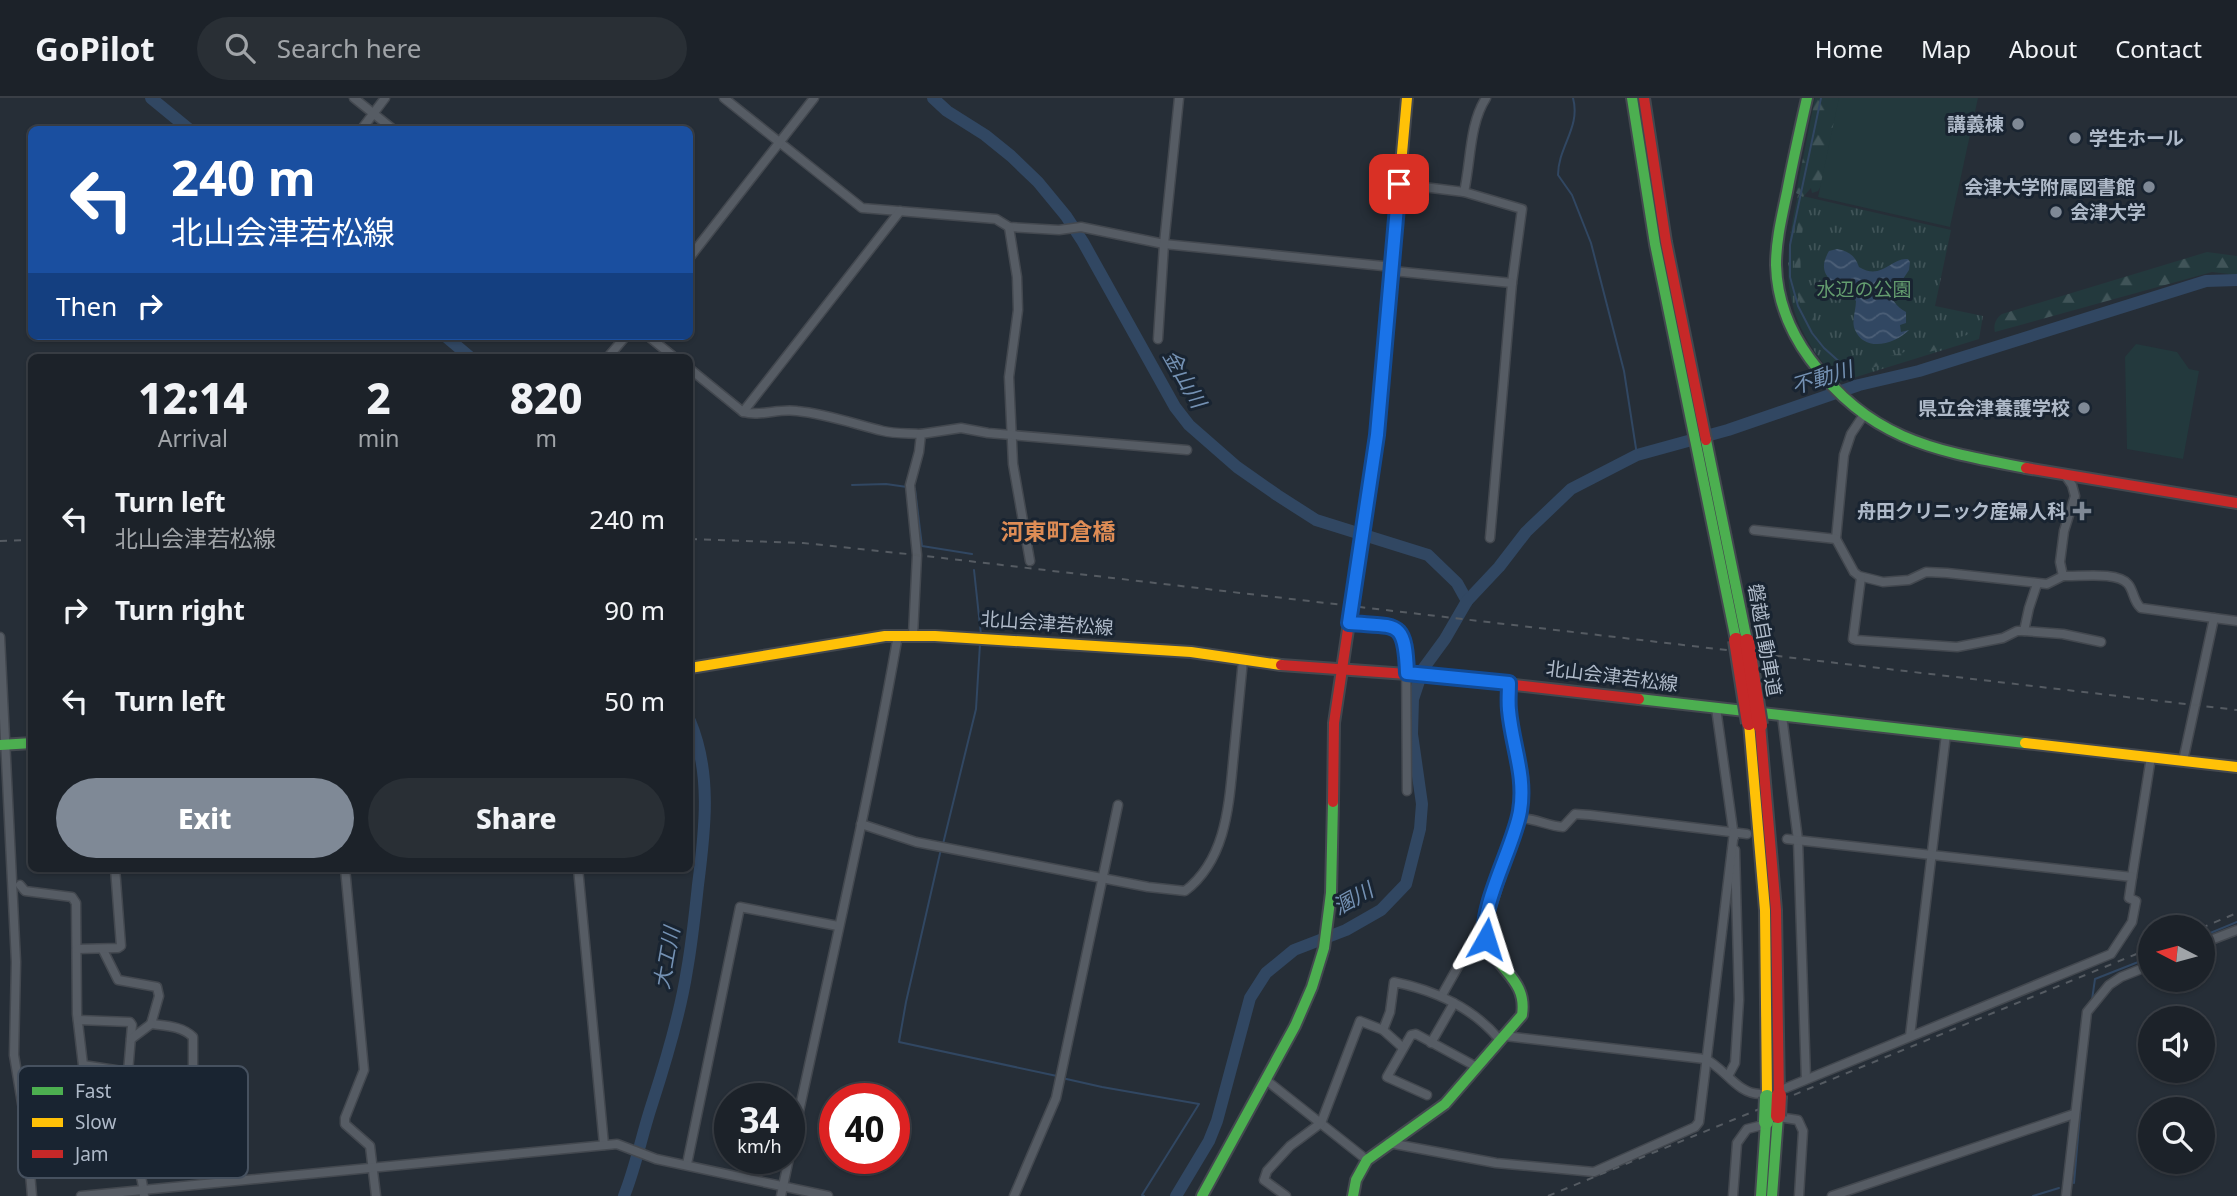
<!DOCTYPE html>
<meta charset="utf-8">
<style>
:root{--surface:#1c2229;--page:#292f35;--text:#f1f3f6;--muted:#a0a4a8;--line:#3a3f46;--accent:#7f8996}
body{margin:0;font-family:"Noto Sans","Noto Sans JP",sans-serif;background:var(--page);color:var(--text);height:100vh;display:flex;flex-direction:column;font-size:26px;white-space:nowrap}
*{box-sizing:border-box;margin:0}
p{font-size:23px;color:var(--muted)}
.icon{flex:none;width:38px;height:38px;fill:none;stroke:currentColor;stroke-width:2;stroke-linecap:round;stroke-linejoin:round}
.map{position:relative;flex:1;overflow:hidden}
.drawer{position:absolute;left:28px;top:256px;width:665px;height:518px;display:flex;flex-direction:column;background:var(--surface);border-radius:10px;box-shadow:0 2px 5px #0004,0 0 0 2px var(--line)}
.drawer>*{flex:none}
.hud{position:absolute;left:28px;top:28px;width:665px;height:214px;border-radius:10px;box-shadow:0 2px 5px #0004,0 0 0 2px var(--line);background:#1a4fa0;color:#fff;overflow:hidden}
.needle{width:46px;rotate:276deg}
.buttons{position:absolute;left:2138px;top:817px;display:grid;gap:14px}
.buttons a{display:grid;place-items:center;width:77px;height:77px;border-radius:50%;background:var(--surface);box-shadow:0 2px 5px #0004,0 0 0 2px var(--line);font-size:35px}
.speed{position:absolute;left:714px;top:985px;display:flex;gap:14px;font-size:35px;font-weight:700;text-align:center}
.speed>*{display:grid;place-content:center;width:91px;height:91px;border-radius:50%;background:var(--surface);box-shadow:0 2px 5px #0004,0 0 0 2px var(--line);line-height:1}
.speed small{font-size:18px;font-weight:400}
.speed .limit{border:10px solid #d22;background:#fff;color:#111}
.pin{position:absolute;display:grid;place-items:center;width:60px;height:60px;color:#fff;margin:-30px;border-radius:14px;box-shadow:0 4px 10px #0006}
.me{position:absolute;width:77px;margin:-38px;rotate:6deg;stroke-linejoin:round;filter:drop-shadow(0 0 5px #0008)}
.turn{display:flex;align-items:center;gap:24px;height:147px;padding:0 28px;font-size:32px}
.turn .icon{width:91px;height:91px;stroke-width:2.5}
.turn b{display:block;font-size:49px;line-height:60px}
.then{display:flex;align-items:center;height:66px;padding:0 28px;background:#0003;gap:14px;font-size:26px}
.eta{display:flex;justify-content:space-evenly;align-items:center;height:119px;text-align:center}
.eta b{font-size:42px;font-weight:800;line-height:49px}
.primary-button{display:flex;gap:14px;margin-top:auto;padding:14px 28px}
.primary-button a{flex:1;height:80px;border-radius:42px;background:var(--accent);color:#fff;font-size:28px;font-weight:800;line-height:80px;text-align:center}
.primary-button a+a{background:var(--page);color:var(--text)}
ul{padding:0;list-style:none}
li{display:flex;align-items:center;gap:21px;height:91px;padding:0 28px}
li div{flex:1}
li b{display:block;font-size:26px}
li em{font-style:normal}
header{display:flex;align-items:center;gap:42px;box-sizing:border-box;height:98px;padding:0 35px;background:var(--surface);border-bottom:2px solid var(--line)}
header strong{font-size:33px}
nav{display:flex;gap:38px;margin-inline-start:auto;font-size:24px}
.search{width:490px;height:63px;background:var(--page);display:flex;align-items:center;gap:18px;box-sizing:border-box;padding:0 24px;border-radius:38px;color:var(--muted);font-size:26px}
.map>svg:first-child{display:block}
.grass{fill:url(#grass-tufts)}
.forest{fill:url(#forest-firs)}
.pitch{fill:#23393d}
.water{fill:url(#water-waves)}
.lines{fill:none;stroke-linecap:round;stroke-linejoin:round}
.stream{stroke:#314762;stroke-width:2}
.river{stroke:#314762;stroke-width:12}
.street-casing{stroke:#43484f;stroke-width:11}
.fast-casing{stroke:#43484f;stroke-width:14}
.slow-casing{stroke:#43484f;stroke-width:14}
.jam-casing{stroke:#43484f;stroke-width:14}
.street{stroke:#565c64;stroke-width:8}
.fast{stroke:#4caf50;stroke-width:10}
.slow{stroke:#ffc107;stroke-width:10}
.jam{stroke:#c62828;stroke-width:10}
.rail{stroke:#555b62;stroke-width:2;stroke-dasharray:7 7;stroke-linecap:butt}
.fast-bridge-casing{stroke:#434a52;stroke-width:18;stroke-linecap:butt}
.jam-bridge-casing{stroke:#434a52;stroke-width:18;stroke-linecap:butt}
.fast-bridge{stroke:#4caf50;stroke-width:14}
.jam-bridge{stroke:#c62828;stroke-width:14}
.route-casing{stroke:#114b97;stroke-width:18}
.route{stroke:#1a73e8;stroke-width:12}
.poi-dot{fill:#7f8996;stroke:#192431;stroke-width:2.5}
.labels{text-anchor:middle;stroke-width:6;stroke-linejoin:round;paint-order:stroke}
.poi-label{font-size:19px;font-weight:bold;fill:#afbac9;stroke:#192431;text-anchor:end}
.park-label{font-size:19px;fill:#649c6f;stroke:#192431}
.street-label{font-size:19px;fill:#afbac9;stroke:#192431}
.water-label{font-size:21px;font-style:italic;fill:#7491b3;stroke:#192431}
.quarter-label{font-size:23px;font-weight:bold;fill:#de8c55;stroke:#192431}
.key{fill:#192431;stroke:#46515f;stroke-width:2}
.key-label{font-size:19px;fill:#afbac9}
</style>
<header>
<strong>GoPilot</strong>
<div class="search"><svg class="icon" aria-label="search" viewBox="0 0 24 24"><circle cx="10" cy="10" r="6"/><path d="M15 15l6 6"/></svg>Search here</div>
<nav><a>Home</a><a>Map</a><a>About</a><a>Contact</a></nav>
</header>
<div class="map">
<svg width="2237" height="1098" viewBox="0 0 2237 1098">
<defs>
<pattern id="grass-tufts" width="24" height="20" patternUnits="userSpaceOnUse" patternTransform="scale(1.75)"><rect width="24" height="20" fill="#23393d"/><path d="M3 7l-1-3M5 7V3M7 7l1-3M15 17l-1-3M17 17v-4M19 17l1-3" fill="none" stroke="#405458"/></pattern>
<pattern id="forest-firs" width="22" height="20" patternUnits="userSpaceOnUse" patternTransform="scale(1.75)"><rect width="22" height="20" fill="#23393d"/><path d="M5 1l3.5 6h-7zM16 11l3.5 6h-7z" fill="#405458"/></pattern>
<pattern id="water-waves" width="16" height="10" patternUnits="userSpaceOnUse" patternTransform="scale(1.75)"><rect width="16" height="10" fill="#314762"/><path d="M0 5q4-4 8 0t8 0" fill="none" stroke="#4c5f77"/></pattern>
</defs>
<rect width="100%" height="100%" fill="#262e37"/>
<!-- grass -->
<path class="grass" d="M 1798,97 L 1951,132 L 1935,208 L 1983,218 L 1979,241 L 1840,284 C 1782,224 1780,175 1798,97 Z"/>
<!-- forest -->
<g class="forest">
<path d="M 1815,0 L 1843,0 L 1826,79 L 1818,93 L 1812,95 L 1811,90 L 1803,99 L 1796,95 Z"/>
<path d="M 1804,104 L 1807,107 C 1798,152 1795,188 1819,228 L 1816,232 C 1788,208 1791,136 1804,104 Z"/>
<path d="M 2207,154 L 2237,158 L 2237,177 L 2212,174 L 1995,234 C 1993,227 1996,220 2002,216 Z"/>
<path d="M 1974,235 L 1976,241 L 1867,271 C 1852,272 1844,264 1834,254 L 1834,251 L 1839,249 L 1857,263 L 1872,263 Z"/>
</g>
<!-- pitch -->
<g class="pitch">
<path d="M 1839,0 L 1978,0 L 1950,129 L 1818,99 Z"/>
<path d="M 2136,246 L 2177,254 L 2189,271 L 2199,273 L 2183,361 L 2127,351 L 2125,259 Z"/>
</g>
<!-- water -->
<path class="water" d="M 1837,151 C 1848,153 1855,157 1859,169 C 1882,183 1891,159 1908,161 L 1910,164 L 1909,172 L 1903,181 C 1879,184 1891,206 1906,214 L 1906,225 L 1900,227 L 1901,234 L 1909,232 C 1895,246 1865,255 1855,232 C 1851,224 1856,212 1856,203 C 1842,186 1812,182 1829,153 Z"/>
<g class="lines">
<!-- stream -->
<g class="stream">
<path d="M 1573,0 C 1581,29 1558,49 1558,77 L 1572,97 L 1591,145 L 1624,273 L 1637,357"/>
<path d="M 1821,0 L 1790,147 L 1790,179 L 1798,208 L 1812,235 L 1824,250 L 1852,275 L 1855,289"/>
<path d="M 852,387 L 886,386 L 907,389"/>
<path d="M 913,390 L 915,391 L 922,448 L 972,456"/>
<path d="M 974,472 L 981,537"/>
<path d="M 943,746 L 976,611 L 980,546"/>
<path d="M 941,751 L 906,904 L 899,944 L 1057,978"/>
<path d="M 2203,838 L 2237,824"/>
<path d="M 2092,902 L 2095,881 L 2151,859"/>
<path d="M 1062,980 L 1102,989 L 1199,1006 L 1142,1097 L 1144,1098"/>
<path d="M 2074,1085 L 2083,981"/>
<path d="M 2033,1098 L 2059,1090"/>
</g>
<!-- river -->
<g class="river">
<path d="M 151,0 L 190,32"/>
<path d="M 933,0 L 947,13 L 985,37 L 1011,58 L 1038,84 L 1066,118 L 1083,144 L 1175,309 L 1189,327 L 1237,369 L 1277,397 L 1316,422 L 1428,457 L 1457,485 L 1467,503"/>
<path d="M 445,238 L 470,259"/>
<path d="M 624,1098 C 636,1068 642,1036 652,1006 C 666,963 680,917 687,872 C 692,844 695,815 698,787 C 705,732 712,675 690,623"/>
<path d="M 1176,1098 L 1209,1043 L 1217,1023 L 1250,900 L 1266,875 L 1294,852 L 1346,832 L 1381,812 L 1406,786 L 1420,731 L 1422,706 L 1412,636 L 1413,601 L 1423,571 L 1445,541 L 1467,503 L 1499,469 L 1526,434 L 1571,391 L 1637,357 L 1728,332 L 1859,287 L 1919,273 L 2206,183 L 2237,182"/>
</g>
<!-- street casing -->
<g class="street-casing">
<g id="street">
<path d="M 354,0 L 394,32"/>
<path d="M 724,0 L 862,110 L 996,121 L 1009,129 L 1059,132 L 1081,129 L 1164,146 L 1393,169"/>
<path d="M 361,32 L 385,0"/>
<path d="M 1399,86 L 1464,94 L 1522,111 L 1512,185 L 1490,440"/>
<path d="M 1464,94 C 1471,64 1469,26 1486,0"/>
<path d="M 1009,129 L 1017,179 L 1018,212 L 1009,279 L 1013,366 L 1030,463"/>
<path d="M 690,159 L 814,0"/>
<path d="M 1393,173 L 1512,185"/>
<path d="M 648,238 L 674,259"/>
<path d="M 1158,241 L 1164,146 L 1179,0"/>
<path d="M 608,259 L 626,238"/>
<path d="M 690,271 L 743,314 C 760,319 779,310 797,313 C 827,316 854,326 883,333 C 895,336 909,335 921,336"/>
<path d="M 743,314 L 900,113"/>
<path d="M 1863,318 L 1851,336 L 1844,357 L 1836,441 L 1854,474 L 1859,478 L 1883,484 L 1909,482 L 1926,474 L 1947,475 L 2047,486 L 2063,478"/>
<path d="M 2065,377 L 2072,387 L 2075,398 L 2064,433 L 2060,464 L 2063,478 C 2079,479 2117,473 2128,486 C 2134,493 2133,503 2141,510 L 2214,520"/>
<path d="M 1754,432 L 1836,441"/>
<path d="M 1861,479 L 1853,541 L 1856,542 L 1957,549 L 2003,540 L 2017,533 L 2024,533 L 2063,536 L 2101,544"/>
<path d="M 1349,525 L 1394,529 L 1401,535 L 1406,548 L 1407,693"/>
<path d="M 2024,533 L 2029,510 L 2037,486"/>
<path d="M 913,537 L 917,457 L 910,387 L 919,354 L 921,336 L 961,330 L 988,335 L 1187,352"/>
<path d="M 0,539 L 16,864 L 14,957 L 26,1029 L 32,1098"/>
<path d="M 1716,610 L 1734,739"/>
<path d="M 1782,618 L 1798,742 L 1806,981"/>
<path d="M 2183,663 L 2214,520 L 2237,523"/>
<path d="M 1518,720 C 1535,720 1547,728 1563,729 L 1575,716 L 1590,717 L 1747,736"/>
<path d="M 861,726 L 916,744 L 1148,789 L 1185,793 C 1228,760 1229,703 1234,654 C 1237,623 1240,592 1243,562"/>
<path d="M 345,770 L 364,972 L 345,1020 L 345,1026 L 370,1048 L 376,1098"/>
<path d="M 578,770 L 604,1047"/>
<path d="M 2132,779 L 2151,659"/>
<path d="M 20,787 L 25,793 L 72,799 L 76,805 L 77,916 L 83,967 L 128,974 L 160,983 L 193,982 L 193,939 C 182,928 166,928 151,926 L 159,898 L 157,889 L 118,882 L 103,852"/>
<path d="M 2203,845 L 2237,832"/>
<path d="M 77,851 L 118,850 L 121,848 L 115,770"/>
<path d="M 1442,897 L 1473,842 L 1484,829"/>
<path d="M 78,922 L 130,924 L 132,927 L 128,974"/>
<path d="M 1383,932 L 1390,914 L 1394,884 C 1434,892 1473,910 1499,941"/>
<path d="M 1505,938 L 1705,961 C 1725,970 1737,996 1760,996"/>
<path d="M 1910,938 L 1946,636"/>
<path d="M 131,941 L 151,926"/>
<path d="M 1431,945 L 1454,905"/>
<path d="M 114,973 L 108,1048 C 133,1067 141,1062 144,1098"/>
<path d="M 1728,978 L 1735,965 L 1739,902 L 1735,752"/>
<path d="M 1266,982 L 1367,1062"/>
<path d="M 1786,990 L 2111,856 L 2132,824 L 2136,803 L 2129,800 L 2132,779 L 1787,741"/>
<path d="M 1427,997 L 1387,979 L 1411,937 L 1416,936 L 1475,968"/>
<path d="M 1785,1020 L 1798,1022 L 1803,1033 L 1799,1098"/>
<path d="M 1389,1045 L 1496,1065 L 1594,1074 L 1695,1029 L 1699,1024 L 1734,734"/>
<path d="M 29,1058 L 51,1059 L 64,1054 L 87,1057 L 99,1056 L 110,1050"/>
<path d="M 687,1066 L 740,809 L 838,828"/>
<path d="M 81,1098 L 617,1046 L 656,1061 L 828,1098"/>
<path d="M 781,1098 C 820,911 865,725 898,537"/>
<path d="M 1014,1098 L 1056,1000 L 1118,707"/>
<path d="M 1286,1098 L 1264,1082 L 1267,1073 L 1290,1048 L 1321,1025 L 1360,923 L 1383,932 L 1402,949"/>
<path d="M 1733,1098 L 1737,1045 L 1747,1031 L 1759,1028"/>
<path d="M 1832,1098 L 2074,1016"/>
<path d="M 2066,1098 L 2087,914 L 2109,887 L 2121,879 L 2151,867"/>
</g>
</g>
<!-- fast casing -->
<g class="fast-casing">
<g id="fast">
<path d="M 1632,0 L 1655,146 L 1736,542"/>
<path d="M 1807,0 C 1800,31 1793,62 1787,94 C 1782,118 1776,142 1776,167 C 1777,201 1790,234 1810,261 C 1870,342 1932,352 2026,370"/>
<path d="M 1706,342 L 1747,543"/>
<path d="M 1639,601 L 2025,645"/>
<path d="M 0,647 L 32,645"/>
<path d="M 1202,1098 L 1295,928 L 1312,889 L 1324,850 L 1331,795 L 1333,704"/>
<path d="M 1353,1098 L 1356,1082 L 1367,1062 L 1445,1006 L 1522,917 C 1527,885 1503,875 1490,850 C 1487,844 1486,836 1484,829 L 1521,708 L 1521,678"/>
<path d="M 1761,1098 L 1766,1024"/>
<path d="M 1772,1098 L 1778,1018"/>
</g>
</g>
<!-- slow casing -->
<g class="slow-casing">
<g id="slow">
<path d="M 1391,177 L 1407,0"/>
<path d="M 690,570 L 885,538 L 935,538 L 1191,554 L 1281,567"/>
<path d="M 1509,585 L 1509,613 L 1521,678"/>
<path d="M 1749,625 L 1765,812 L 1767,999"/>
<path d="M 2025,645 L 2237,669"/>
</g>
</g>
<!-- jam casing -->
<g class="jam-casing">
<g id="jam">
<path d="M 1644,0 L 1666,144 L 1706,342"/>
<path d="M 2026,370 L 2237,405"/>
<path d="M 1281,567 L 1435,578 L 1639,601"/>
<path d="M 1760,627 L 1776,812 L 1779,997"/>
<path d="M 1333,704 L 1334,625 L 1377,337 L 1391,177"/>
</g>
</g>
<!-- street -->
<use href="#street" class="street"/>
<!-- fast -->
<use href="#fast" class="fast"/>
<!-- slow -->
<use href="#slow" class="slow"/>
<!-- jam -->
<use href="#jam" class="jam"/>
<!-- rail -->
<g class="rail">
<path d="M 690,441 L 803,445 L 917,457 L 2237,612"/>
<path d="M 0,443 L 32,442"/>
<path d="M 2201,830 L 2237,815"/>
<path d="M 1548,1098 L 2151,850"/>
</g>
<!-- fast-bridge casing -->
<g class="fast-bridge-casing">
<path id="fast-bridge" d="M 1766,1024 L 1767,999"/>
</g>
<!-- jam-bridge casing -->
<g class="jam-bridge-casing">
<g id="jam-bridge">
<path d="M 1736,542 L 1749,625"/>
<path d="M 1747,543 L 1760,627"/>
<path d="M 1778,1018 L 1779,997"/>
</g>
</g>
<!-- fast-bridge -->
<use href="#fast-bridge" class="fast-bridge"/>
<!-- jam-bridge -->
<use href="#jam-bridge" class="jam-bridge"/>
</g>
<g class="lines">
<!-- route casing -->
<g class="route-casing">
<path id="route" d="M 1399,86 L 1377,337 L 1349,525 C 1398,529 1405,521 1407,575 L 1509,585 C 1509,594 1508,603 1509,612 C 1512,647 1526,677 1520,713 C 1515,746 1478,811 1486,841"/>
</g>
<!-- route -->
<use href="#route" class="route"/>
</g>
<!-- markers -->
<g class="poi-dot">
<circle cx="2018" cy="26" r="7"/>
<circle cx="2075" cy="40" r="7"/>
<circle cx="2149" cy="89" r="7"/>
<circle cx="2056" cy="114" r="7"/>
<circle cx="2084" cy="310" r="7"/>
<path d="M2078.5 402.5h7v7h7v7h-7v7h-7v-7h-7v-7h7z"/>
</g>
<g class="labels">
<!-- poi labels -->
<g class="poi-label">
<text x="2004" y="33">講義棟</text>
<text x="2089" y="47" text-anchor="start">学生ホール</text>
<text x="2135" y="96">会津大学附属図書館</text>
<text x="2070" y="121" text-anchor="start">会津大学</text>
<text x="2070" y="317">県立会津養護学校</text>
<text x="2066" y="420">舟田クリニック産婦人科</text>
</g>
<!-- park labels -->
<g class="park-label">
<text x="1864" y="198">水辺の公園</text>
</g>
<!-- street labels -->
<g class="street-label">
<text transform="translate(1047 525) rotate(4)" y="7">北山会津若松線</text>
<text transform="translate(1765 542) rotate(80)" y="7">磐越自動車道</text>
<text transform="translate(1612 578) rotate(7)" y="7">北山会津若松線</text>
</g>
<!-- water labels -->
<g class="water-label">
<text transform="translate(1822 280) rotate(-17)" y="7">不動川</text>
<text transform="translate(1184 281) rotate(60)" y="7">金山川</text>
<text transform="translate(1353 801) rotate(-29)" y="7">溷川</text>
<text transform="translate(667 860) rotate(-80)" y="7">大工川</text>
</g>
<!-- quarter labels -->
<g class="quarter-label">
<text x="1058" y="442">河東町倉橋</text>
</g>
</g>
<!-- legend -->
<rect x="18" y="968" width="230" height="112" rx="10" class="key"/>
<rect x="32" y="989" width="31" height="8" fill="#4caf50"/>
<rect x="32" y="1020" width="31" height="9" fill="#ffc107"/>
<rect x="32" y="1052" width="31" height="8" fill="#c62828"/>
<g class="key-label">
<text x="75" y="1000">Fast</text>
<text x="75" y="1031">Slow</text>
<text x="75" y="1063">Jam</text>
</g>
</svg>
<div class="buttons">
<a><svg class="needle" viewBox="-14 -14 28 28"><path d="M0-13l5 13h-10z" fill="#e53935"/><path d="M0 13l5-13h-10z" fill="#a0a4a8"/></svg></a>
<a><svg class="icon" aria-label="sound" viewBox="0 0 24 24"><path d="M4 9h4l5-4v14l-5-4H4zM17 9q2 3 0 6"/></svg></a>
<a><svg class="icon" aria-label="search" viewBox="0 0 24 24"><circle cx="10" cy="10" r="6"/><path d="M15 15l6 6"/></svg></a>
</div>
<div class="speed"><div>34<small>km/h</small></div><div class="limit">40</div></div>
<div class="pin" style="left:1399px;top:86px;background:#d93025"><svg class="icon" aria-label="arrive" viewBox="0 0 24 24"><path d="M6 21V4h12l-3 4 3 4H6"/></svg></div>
<svg class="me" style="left:1486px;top:841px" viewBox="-20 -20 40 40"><path d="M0-17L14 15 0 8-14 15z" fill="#1a73e8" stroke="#fff" stroke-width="4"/></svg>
<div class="hud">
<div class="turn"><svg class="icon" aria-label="left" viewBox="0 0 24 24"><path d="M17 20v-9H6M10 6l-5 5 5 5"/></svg><div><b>240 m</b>北山会津若松線</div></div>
<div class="then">Then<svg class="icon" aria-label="right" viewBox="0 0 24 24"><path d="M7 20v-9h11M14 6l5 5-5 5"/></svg></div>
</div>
<section class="drawer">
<div class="eta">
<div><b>12:14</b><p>Arrival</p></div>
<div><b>2</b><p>min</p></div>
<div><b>820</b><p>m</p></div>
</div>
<ul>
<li><svg class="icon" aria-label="left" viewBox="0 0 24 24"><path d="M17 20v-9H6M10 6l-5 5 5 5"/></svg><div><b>Turn left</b><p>北山会津若松線</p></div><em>240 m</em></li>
<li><svg class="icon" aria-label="right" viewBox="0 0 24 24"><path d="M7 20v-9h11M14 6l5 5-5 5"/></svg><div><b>Turn right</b></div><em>90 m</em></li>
<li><svg class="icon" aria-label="left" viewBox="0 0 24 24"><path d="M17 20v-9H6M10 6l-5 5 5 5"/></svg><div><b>Turn left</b></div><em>50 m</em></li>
</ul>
<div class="primary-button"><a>Exit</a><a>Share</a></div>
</section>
</div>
